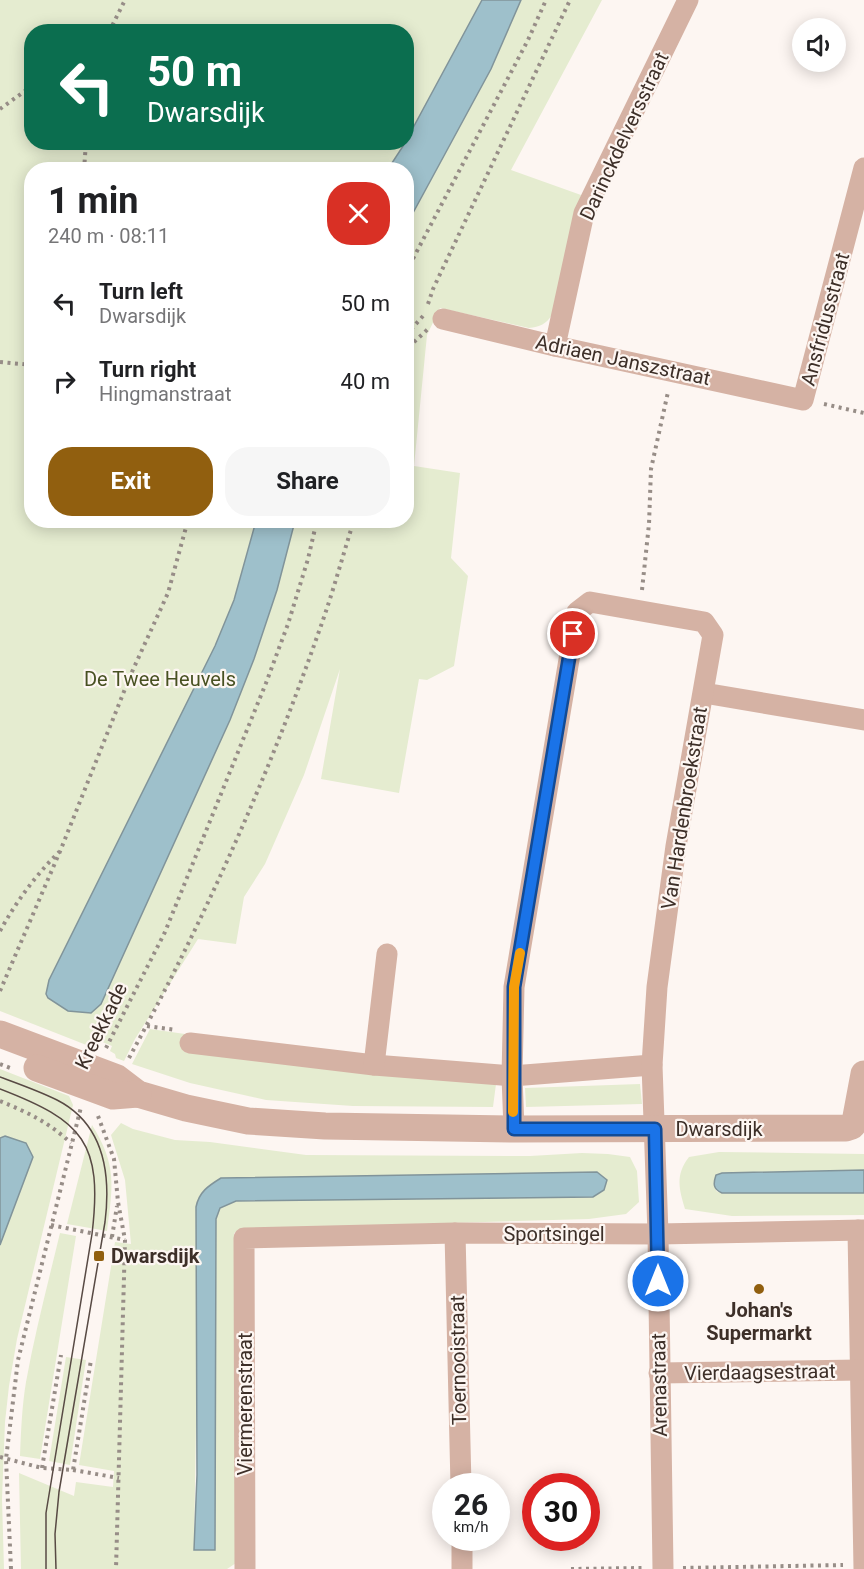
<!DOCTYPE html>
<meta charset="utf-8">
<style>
:root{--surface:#fff;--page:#f6f6f6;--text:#202124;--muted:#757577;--accent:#915f0f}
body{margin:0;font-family:Roboto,sans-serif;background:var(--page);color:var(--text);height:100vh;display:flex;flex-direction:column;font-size:22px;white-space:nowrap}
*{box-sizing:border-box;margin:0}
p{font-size:20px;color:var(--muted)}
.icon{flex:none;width:33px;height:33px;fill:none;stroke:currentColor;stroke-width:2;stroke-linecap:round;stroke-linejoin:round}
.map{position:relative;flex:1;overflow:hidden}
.details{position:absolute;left:24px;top:162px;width:390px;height:366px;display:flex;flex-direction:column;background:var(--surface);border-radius:24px;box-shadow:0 3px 15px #0003}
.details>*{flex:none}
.banner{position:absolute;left:24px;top:24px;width:390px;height:126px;border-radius:24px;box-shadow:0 3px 15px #0003;background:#0b6e4f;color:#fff;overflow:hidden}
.controls{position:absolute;left:792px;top:18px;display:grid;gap:12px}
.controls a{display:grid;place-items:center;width:54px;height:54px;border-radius:50%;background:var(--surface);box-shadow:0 3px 15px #0003;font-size:30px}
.speed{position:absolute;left:432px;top:1473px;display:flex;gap:12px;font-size:30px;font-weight:700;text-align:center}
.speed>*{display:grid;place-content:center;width:78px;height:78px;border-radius:50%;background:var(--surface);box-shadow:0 3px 15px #0003;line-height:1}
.speed small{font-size:15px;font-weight:400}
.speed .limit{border:9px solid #d22;background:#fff;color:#111}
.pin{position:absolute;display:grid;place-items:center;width:51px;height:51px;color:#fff;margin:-26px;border:3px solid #fff;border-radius:50%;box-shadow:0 2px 6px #0007}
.me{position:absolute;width:66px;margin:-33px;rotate:0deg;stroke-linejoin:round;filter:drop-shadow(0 0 4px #0008)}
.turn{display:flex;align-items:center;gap:21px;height:126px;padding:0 24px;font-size:27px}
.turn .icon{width:78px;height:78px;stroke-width:2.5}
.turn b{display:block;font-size:42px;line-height:51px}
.round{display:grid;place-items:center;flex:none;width:63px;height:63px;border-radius:24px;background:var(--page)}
.headline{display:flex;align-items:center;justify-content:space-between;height:102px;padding:0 24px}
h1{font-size:36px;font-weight:700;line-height:45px}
.button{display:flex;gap:12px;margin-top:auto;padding:12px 24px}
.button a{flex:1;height:69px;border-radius:24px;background:var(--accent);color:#fff;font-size:24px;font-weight:700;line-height:69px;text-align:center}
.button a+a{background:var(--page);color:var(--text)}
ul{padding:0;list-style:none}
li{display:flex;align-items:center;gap:18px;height:78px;padding:0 24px}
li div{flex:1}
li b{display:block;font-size:22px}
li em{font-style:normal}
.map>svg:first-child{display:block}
.green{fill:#e5ecd0;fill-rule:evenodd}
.water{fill:#9ec0cb;stroke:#81949a;stroke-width:1.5}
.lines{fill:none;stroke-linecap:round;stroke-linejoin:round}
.path{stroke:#978d87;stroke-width:4;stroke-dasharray:3 4.5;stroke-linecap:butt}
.minor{stroke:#d5b2a4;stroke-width:21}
.tertiary{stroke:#d5b2a4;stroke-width:27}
.tram{stroke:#584a44;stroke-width:1.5}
.route-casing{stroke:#114b97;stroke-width:15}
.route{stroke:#1a73e8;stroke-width:10}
.slow{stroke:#f59e0b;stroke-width:10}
.poi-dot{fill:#915f0f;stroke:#fdf6f2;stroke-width:2}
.labels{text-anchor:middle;stroke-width:4.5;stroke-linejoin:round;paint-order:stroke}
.street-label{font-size:20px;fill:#3d2f28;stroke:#fdf6f2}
.park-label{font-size:20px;fill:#485122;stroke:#fdf6f2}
.poi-label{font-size:20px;font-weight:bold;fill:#3d2f28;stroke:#fdf6f2;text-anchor:start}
</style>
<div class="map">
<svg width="864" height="1569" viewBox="0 0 864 1569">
<rect width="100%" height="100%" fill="#fdf6f2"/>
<!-- green -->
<g class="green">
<path d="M 0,0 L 602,0 L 511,170 L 581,195 L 552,315 C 546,324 540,327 529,328 L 440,308 L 427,335 L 414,466 L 460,473 L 451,558 L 468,576 L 454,666 L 427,680 L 419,679 L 399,793 L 321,779 L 340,669 L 304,775 L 265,864 L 244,897 L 236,944 L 198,939 L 135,1039 L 124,1061 L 116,1058 L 115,1054 L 110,1051 L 112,1046 L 100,1041 L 94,1048 L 0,1011 ZM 32,32 L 406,32 L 406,142 L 32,142 ZM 32,170 L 406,170 L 406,520 L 32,520 Z"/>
<path d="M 150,1029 L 185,1034 L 184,1052 L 496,1084 L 493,1107 L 353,1106 L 266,1100 L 190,1083 L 132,1064 Z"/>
<path d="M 0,1069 L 69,1096 L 73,1105 L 17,1339 L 9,1386 L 5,1422 L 2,1499 L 4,1569 L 0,1569 L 0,1245 L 33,1157 L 5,1136 L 0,1138 Z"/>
<path d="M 640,1084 L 642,1104 L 526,1107 L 525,1088 Z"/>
<path d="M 121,1123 L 133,1129 L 175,1140 L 210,1142 L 306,1155 L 530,1156 L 582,1153 L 608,1154 L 630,1157 L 637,1171 L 639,1202 L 626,1214 L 589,1219 L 247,1229 L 234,1233 L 236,1318 L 236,1563 L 227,1569 L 21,1569 L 19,1473 L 74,1496 L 76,1482 L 113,1487 L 114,1471 L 79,1465 L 115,1242 L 131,1244 L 125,1180 L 111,1135 ZM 597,1172 L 593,1197 L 236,1201 L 220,1208 L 216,1219 L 216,1346 L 194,1550 L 197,1363 L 196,1267 L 221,1178 Z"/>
<path d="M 92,1125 C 117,1165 113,1186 107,1231 L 67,1224 Z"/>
<path d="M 719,1152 L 864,1154 L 864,1170 L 722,1173 L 716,1191 L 722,1193 L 864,1193 L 864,1215 L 732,1216 L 685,1209 C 679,1189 675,1175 689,1157 Z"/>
<path d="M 60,1233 L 76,1236 L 40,1459 L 20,1456 C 21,1431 22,1406 26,1382 C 35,1332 48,1283 60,1233 Z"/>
<path d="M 66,1357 L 86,1360 L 70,1465 L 49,1461 Z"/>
</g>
<!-- water -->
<g class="water">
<path d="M 482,0 L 521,0 L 491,69 L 407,224 L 406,170 L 388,169 L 405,143 L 406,142 L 407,139 Z"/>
<path d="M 256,521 L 295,521 L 277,590 L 254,659 L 230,720 L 101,1004 L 91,1013 L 68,1011 L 48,998 L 46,994 L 49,980 L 215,646 L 234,600 Z"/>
<path d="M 5,1136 L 26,1143 L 33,1157 L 0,1245 L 0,1138 Z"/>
<path d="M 864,1170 L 864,1193 L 722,1193 C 713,1189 713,1184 716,1175 L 722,1173 Z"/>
<path d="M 597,1172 L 607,1180 L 604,1190 L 593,1197 L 236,1201 L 220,1208 L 216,1219 L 215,1550 L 194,1550 L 197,1475 L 196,1207 C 199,1192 208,1186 221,1178 Z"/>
</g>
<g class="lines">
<!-- path -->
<g class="path">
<path d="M 109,32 L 125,0"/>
<path d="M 0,109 L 32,86"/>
<path d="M 84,170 L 86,142"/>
<path d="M 406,272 L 528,40 L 546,0"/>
<path d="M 428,304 L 433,289 L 570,0"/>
<path d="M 406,335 L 423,316"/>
<path d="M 0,362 L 32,365"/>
<path d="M 406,363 L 413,343 L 428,329"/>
<path d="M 824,404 L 864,413"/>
<path d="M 642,590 L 649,524 L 651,469 L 668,392"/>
<path d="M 0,931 C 16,902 35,876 59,852"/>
<path d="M 0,991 L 61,849 L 131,674 L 168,593 L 188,520"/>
<path d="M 147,1026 L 176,1030"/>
<path d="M 106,1048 L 165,932 L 266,683 L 288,624 L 308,559 L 317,520"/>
<path d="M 129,1058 C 203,922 267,780 318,634 C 332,596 342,558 354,520"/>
<path d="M 0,1064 L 13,1069"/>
<path d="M 0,1101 C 29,1113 48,1122 71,1143"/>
<path d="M 98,1116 L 114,1159 L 118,1202 L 125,1240 L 116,1569"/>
<path d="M 51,1225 L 125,1240"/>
<path d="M 112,1237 L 117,1206"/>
<path d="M 0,1457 L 42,1468 L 73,1470 L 91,1360"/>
<path d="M 42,1468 L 61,1355"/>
<path d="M 73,1470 L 119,1478"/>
<path d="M 683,1568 L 843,1565"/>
<path d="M 11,1569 L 6,1459 L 18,1360 L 81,1107"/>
<path d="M 571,1569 L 642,1568"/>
</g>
<!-- minor -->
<g class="minor">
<path d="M 443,319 L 555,346 L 803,400 L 864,168"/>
<path d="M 555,346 L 584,213 L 688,0"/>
<path d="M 704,693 L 864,720"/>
<path d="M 190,1043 L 374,1065 L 512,1076 L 652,1065"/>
<path d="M 374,1065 L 387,954"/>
<path d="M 514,1129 L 512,1076 L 514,987 L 577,612 L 590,602 L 704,622 L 713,635 L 676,846 L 657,987 L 652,1065 L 658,1234 L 663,1569"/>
<path d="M 858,1230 L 864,1569"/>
<path d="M 455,1233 L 461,1486"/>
<path d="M 659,1373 L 860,1370"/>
<path d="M 462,1538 L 462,1569"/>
<path d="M 245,1569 L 244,1238 L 455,1233 L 658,1234 L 864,1230"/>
</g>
<!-- tertiary -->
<g class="tertiary">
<path d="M 0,1034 L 117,1078 L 138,1094 L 186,1108 L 248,1121 L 325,1126 L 514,1129 L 846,1128 L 852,1126 L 855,1122 L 864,1074"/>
<path d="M 37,1068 L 113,1096 L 138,1094"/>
</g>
<!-- tram -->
<g class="tram">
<path d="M 0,1077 C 19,1084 39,1091 57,1100 C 104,1124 111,1174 105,1222 L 59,1492 L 55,1534 L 56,1569"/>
<path d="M 0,1089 C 83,1121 103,1142 92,1234 L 46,1513 L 46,1569"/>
</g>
</g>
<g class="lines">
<!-- route casing -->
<g class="route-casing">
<path id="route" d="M 573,634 L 514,987 L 514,1129 L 655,1129 L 658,1281"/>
</g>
<!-- route -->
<use href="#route" class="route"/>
<!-- slow -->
<path class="slow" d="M 513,1112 L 514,987 L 520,953"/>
</g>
<!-- markers -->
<g class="poi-dot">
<rect x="93" y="1250" width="12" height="12" rx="3"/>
<circle cx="759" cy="1289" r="6"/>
</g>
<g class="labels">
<!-- street labels -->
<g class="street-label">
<text transform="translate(624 136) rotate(-65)" y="7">Darinckdelversstraat</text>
<text transform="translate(825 319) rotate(-75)" y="7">Ansfridusstraat</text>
<text transform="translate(623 360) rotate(12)" y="7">Adriaen Janszstraat</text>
<text transform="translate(684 808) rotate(-81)" y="7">Van Hardenbroekstraat</text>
<text transform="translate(101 1026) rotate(-64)" y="7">Kreekkade</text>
<text x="719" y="1136">Dwarsdijk</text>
<text x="554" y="1241">Sportsingel</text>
<text transform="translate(458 1360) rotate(-91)" y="7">Toernooistraat</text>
<text transform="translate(760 1372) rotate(-1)" y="7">Vierdaagsestraat</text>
<text transform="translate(659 1385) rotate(-91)" y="7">Arenastraat</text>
<text transform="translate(245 1404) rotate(-90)" y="7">Viermerenstraat</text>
</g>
<!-- park labels -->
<g class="park-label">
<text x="160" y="686">De Twee Heuvels</text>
</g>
<!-- poi labels -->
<g class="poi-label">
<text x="111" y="1263">Dwarsdijk</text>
<text x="759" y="1317" text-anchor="middle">Johan's<tspan x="759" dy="23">Supermarkt</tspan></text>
</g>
</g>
</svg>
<div class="controls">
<a><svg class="icon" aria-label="sound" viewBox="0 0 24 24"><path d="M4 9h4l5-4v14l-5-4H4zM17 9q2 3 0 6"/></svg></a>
</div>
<div class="speed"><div>26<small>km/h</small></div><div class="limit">30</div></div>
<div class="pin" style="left:573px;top:634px;background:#d93025"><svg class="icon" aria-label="arrive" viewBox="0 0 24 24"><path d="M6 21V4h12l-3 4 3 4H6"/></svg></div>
<svg class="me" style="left:658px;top:1281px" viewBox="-20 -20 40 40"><circle r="17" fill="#1a73e8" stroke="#fff" stroke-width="3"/><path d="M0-11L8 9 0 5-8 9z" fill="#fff"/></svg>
<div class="banner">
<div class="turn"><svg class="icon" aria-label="left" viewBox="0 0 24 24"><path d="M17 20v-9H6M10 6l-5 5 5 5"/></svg><div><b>50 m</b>Dwarsdijk</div></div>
</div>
<section class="details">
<div class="headline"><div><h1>1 min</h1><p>240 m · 08:11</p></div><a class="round" style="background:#d93025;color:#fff"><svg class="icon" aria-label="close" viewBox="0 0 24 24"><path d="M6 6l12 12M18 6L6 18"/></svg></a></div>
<ul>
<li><svg class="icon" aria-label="left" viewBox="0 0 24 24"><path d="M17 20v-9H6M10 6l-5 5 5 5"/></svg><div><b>Turn left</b><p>Dwarsdijk</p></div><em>50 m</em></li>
<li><svg class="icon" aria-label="right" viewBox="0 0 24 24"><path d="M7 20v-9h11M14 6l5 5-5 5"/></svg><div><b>Turn right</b><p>Hingmanstraat</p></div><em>40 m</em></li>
</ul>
<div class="button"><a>Exit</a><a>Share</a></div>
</section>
</div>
